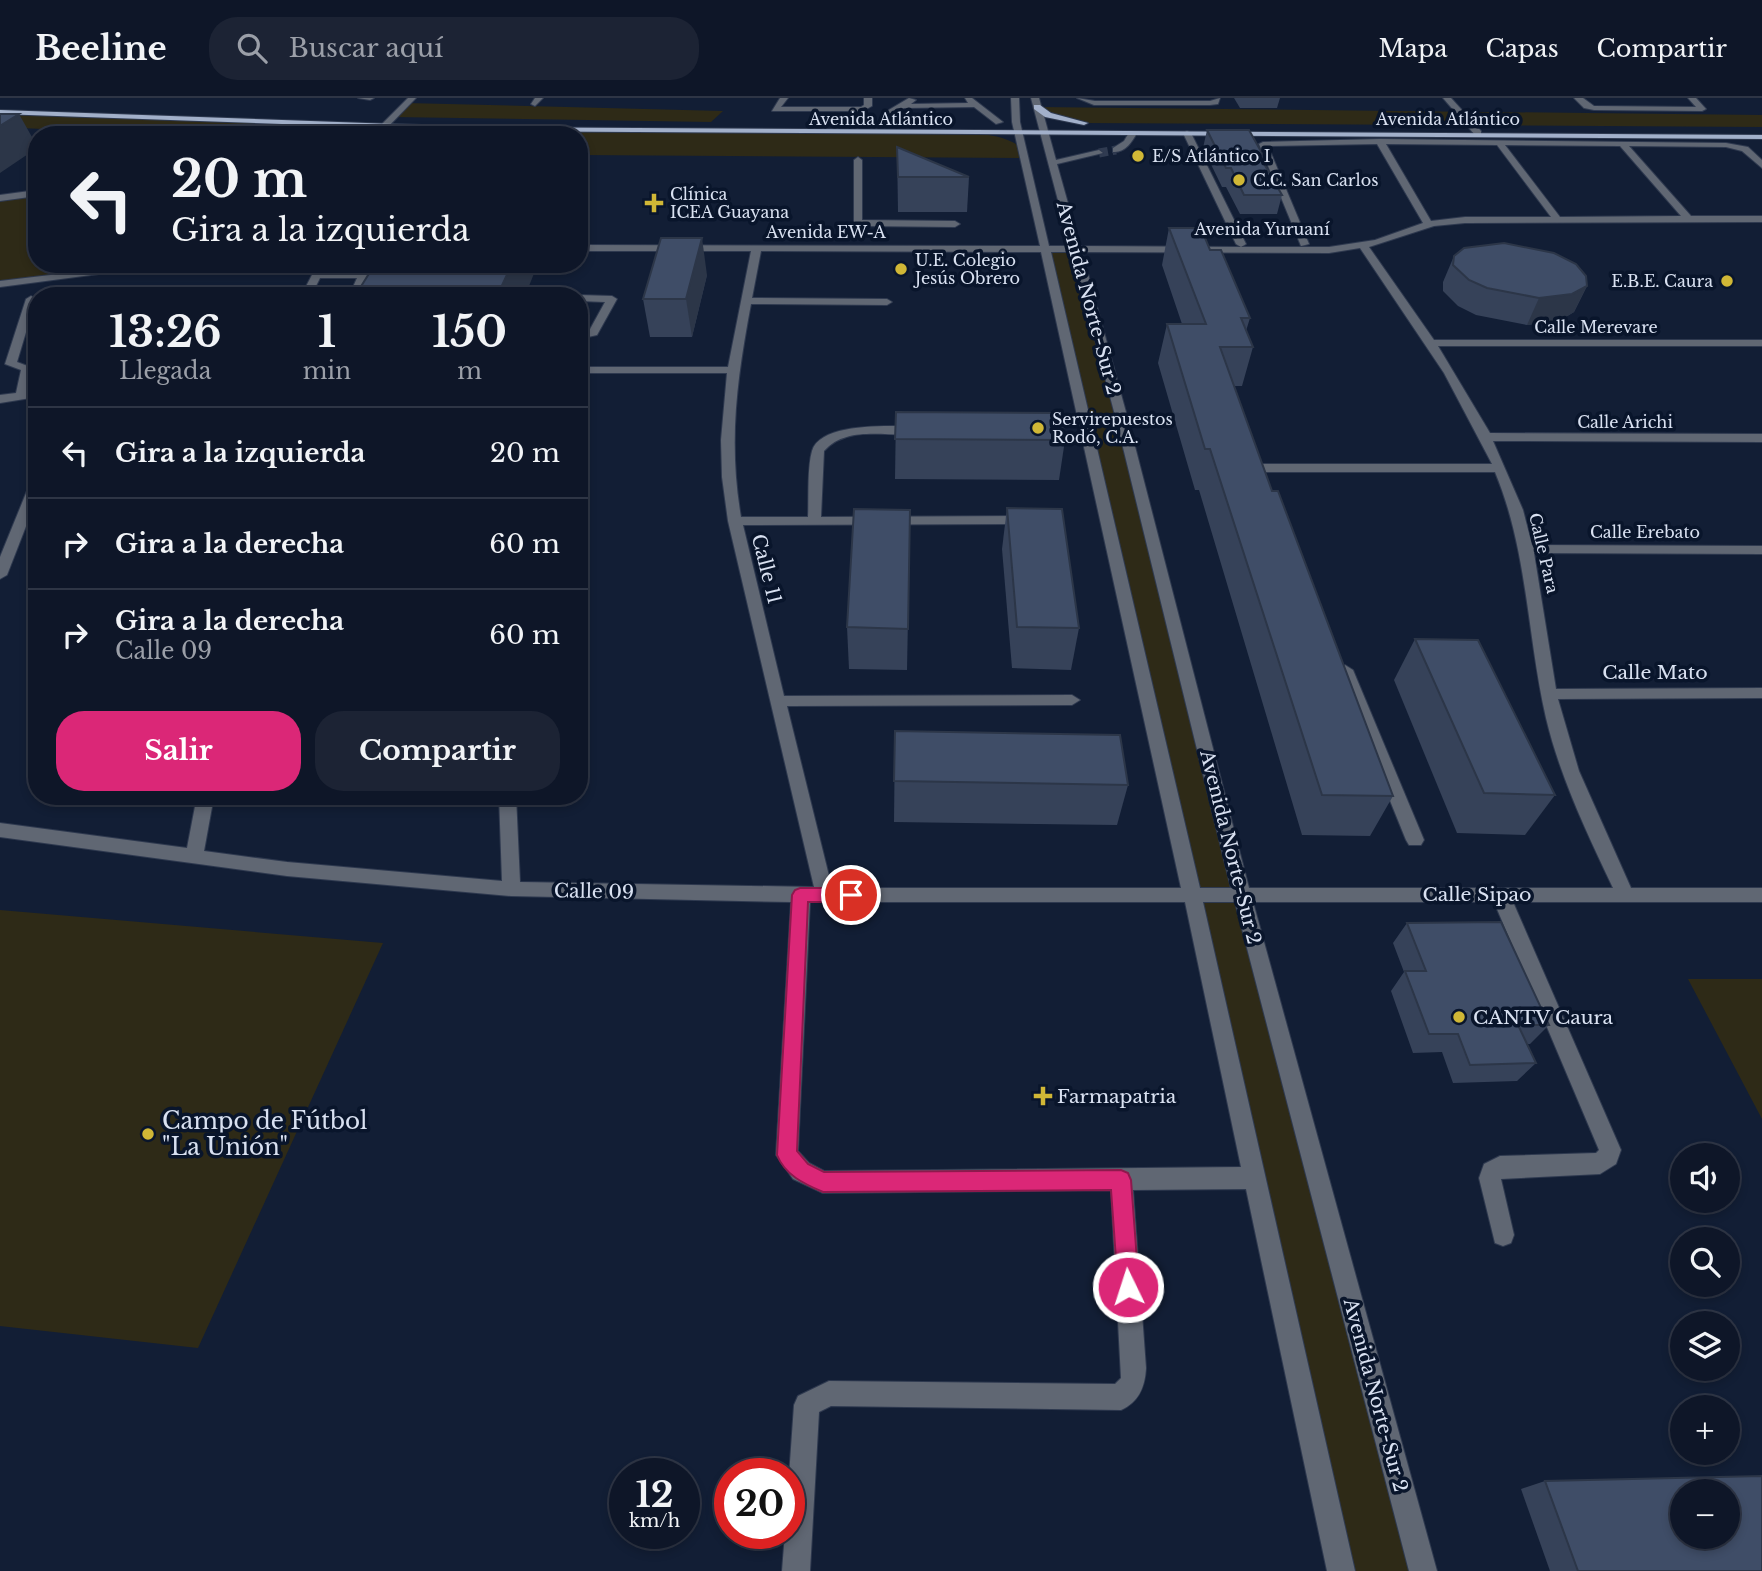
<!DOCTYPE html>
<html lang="es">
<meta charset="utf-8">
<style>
:root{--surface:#0e1628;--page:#1c2334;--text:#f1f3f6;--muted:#9b9fa8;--line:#2e3545;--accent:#db2777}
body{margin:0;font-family:"Libre Baskerville",serif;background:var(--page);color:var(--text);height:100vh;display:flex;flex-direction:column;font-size:26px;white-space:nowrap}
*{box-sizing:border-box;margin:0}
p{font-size:23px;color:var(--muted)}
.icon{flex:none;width:38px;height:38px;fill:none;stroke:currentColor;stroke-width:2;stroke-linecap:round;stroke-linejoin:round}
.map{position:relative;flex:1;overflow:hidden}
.panel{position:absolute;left:28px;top:189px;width:560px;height:518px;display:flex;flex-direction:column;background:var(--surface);border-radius:28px;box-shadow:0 4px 10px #0003,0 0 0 2px var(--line)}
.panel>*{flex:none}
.guide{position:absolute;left:28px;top:28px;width:560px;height:147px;border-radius:28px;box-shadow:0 4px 10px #0003,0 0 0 2px var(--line);background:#0e1628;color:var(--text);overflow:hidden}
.controls{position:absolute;left:1670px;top:1045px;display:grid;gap:14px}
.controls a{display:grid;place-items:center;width:70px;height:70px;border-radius:50%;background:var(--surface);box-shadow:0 4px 10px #0003,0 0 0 2px var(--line);font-size:35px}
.speed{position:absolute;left:609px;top:1360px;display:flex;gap:14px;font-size:35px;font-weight:700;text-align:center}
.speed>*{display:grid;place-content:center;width:91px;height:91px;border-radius:50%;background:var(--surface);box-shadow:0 4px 10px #0003,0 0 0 2px var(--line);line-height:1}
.speed small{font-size:18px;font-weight:400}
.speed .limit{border:10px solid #d22;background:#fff;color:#111}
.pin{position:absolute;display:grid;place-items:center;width:60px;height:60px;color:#fff;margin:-30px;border:4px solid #fff;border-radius:50%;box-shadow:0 2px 7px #0007}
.me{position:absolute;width:77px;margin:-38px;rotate:356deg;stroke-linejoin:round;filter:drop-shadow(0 0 5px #0008)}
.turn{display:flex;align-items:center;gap:24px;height:147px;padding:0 28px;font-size:32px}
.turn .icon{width:91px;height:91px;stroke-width:2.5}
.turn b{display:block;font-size:49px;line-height:60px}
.eta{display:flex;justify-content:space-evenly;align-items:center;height:119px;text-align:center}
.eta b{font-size:42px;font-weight:700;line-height:49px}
.primary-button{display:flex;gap:14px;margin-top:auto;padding:14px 28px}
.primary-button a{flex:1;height:80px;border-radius:28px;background:var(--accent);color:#fff;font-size:28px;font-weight:700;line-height:80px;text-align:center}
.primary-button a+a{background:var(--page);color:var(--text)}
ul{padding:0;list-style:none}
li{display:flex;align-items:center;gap:21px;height:91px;padding:0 28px;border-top:2px solid var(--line)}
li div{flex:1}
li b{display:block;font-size:26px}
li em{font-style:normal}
header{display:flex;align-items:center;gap:42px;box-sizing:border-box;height:98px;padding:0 35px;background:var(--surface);border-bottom:2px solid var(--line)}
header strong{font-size:33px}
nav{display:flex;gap:38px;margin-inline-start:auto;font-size:24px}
.search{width:490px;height:63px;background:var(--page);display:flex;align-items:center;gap:18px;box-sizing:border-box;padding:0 24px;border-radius:28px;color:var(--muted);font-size:26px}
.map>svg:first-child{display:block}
.green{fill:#2e2a17}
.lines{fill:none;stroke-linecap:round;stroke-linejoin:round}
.minor-tunnel{stroke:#303b51;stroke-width:9;stroke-dasharray:9 4.5;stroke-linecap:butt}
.minor-casing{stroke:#2e394f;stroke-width:2}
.major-casing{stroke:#2e394f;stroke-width:2}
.minor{fill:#606773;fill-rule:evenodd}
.major{fill:#a2b0ca;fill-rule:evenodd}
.wall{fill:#364259}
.shaded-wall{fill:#2c3648}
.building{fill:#3f4d67;stroke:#2c3648;stroke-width:2;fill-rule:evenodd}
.route{fill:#db2777;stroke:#8e194d;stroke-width:2}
.poi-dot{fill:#d0b736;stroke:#09152b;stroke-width:2.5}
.labels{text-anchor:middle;stroke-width:7;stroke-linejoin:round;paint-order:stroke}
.far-street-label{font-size:16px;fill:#d9e1f1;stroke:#09152b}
.far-poi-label{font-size:16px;fill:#d9e1f1;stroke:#09152b;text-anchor:start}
.street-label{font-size:19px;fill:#d9e1f1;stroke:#09152b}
.poi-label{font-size:19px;fill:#d9e1f1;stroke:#09152b;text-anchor:start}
.near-poi-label{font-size:23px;fill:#d9e1f1;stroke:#09152b;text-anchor:start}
</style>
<header>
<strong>Beeline</strong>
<div class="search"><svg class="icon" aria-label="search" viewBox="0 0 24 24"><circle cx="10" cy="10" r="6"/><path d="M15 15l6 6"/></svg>Buscar aquí</div>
<nav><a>Mapa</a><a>Capas</a><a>Compartir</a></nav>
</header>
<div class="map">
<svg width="1762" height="1473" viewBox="0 0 1762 1473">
<rect width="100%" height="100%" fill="#121e35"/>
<!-- green -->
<g class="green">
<path d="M 406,5 L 723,13 L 711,24 L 392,19 Z"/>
<path d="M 1037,9 L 1762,17 L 1762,29 L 1084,25 L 1068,22 Z"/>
<path d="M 0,14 L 382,29 L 973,35 C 992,37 1007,39 1022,50 L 1024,60 L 579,57 L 579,37 L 171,37 L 0,29 Z"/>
<path d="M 37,95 L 37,166 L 170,166 L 0,186 L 0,100 Z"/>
<path d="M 1044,149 L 1074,149 L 1423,1473 L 1341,1473 Z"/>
<path d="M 0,812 L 383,845 L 198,1250 L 0,1228 Z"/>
<path d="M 1688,881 L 1762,881 L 1762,1021 Z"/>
</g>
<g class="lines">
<!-- minor-tunnel -->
<path class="minor-tunnel" d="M 1099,55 L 1116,52"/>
<!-- minor casing -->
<g class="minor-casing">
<g id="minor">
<path d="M 358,0 L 374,0 L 370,2 Z"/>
<path d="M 408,0 L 416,0 L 380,37 L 371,37 Z"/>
<path d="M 535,0 L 543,0 L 535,8 L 531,6 Z"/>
<path d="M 780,0 L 788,0 L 781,9 L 861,9 L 864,7 L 864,0 L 872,0 L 872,8 L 863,13 L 772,13 Z"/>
<path d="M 909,0 L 916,2 L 911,6 L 968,5 L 965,0 L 972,0 L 1003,24 L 996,26 L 974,9 L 904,10 L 893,17 L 886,26 L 880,26 L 887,13 Z"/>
<path d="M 1011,0 L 1019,0 L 1020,24 L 1049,148 L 1070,148 L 1031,0 L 1039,0 L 1056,62 L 1099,52 L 1103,55 L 1057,66 L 1080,148 L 1241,149 L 1236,146 L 1183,35 L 1187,33 L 1191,35 L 1246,146 L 1241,149 L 1329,149 L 1375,142 L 1423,125 L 1377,46 L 1268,48 L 1309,146 L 1301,148 L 1259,46 L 1263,44 L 1380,41 L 1726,45 L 1748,49 L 1762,62 L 1762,70 L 1742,53 L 1726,49 L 1629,48 L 1691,118 L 1762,118 L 1762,124 L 1465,125 L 1434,128 L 1369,149 L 1434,242 L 1762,242 L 1762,248 L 1438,248 L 1490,335 L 1762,336 L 1762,344 L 1493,343 L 1523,412 L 1532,447 L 1762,448 L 1762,456 L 1534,455 L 1556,591 L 1762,590 L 1762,600 L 1558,601 L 1579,673 L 1631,790 L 1762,790 L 1762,804 L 1513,804 L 1621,1052 L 1616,1066 L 1600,1076 L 1501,1081 L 1514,1137 L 1511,1145 L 1503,1148 L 1495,1145 L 1479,1080 L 1484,1066 L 1500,1058 L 1596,1055 L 1599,1052 L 1494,804 L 1253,804 L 1437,1473 L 1409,1473 L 1235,804 L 1203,804 L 1355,1473 L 1327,1473 L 1246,1091 L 1133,1092 L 1146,1270 C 1145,1289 1139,1304 1121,1312 L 831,1308 L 819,1314 L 810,1473 L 782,1473 L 785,1435 L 789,1435 L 789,1378 L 794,1307 L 798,1298 L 829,1283 L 1115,1286 L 1121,1280 L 1111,1092 L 823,1095 L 793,1081 L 776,1057 L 791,804 L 511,798 L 287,778 L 0,739 L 0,725 L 187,750 L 197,698 L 214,698 L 204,753 L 287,764 L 502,783 L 499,698 L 516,698 L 520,784 L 814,789 L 728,423 L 722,379 L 721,342 L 727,275 L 579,275 L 579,269 L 728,269 L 751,153 L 579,153 L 579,147 L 1040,148 L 1012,24 ZM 1386,46 L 1497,47 L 1551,119 L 1465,119 L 1431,123 ZM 1505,47 L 1620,48 L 1681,118 L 1560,119 ZM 1360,150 L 1444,275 L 1492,366 L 1262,366 L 1256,370 L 1262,374 L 1495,374 C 1528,453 1527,538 1546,620 C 1560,679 1587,735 1613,790 L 1249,790 L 1129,325 L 1082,154 L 1329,155 ZM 761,153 L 1041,154 L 1181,790 L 832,790 L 787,608 L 1072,607 L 1080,602 L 1072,597 L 784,598 L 743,427 L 1028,426 L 1035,422 L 1028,418 L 821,419 L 824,353 C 849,325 891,341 923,335 L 923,329 L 919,328 C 894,329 821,323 812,353 C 807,370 809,400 808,419 L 741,419 C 728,344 737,280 751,206 L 887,207 L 892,204 L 887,201 L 752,200 ZM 1051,154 L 1072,154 L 1117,325 L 1231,790 L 1200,790 ZM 810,804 L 1185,804 L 1241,1069 L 824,1073 L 809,1065 L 798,1053 Z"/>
<path d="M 1077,0 L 1095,3 L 1210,3 L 1220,0 L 1218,6 L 1210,7 L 1094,7 Z"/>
<path d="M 1443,0 L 1451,0 L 1481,33 L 1481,37 L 1475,37 Z"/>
<path d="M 1574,0 L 1583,0 L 1594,8 L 1696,9 L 1688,0 L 1696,0 L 1706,11 L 1702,13 L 1594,12 L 1584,10 Z"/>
<path d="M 1130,33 L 1137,35 C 1132,44 1125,55 1113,54 L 1113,50 L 1124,43 Z"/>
<path d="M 858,59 L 862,62 L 862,122 L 955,123 L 960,126 L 955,129 L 862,128 L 860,138 L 854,138 L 854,62 Z"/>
<path d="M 37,92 L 37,98 L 0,103 L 0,97 Z"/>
<path d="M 143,166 L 175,166 L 0,189 L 0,183 Z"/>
<path d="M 363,174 L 368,177 L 359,198 L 349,198 L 357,180 L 320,180 L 311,198 L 301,198 L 313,175 Z"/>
<path d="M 579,197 L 612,198 L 617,201 L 597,237 L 579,241 L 579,235 L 589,233 L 605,204 L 579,203 L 579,198 L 576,198 Z"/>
<path d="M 31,198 L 36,201 L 17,264 L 33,270 L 28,293 L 37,292 L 37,299 L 0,305 L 0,297 L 16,295 L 21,272 L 5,266 L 26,201 Z"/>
<path d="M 37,379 L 37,400 L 7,477 L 0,481 L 0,459 L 31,383 Z"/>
<path d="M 1345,567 L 1353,572 L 1424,742 L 1421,747 L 1409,747 L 1406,742 L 1337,572 Z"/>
</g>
</g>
<!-- major casing -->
<g class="major-casing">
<g id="major">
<path d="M 1034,7 L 1040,7 L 1051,15 L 1088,25 L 1084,27 L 1045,19 L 1034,11 Z"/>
<path d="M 0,12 L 478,29 L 1762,37 L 1762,41 L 478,33 L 0,16 Z"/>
</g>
</g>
<!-- minor -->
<use href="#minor" class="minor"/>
<!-- major -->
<use href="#major" class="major"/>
</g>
<!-- wall -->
<g class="wall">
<path d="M 1234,0 L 1280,0 L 1277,10 L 1240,10 Z"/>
<path d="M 1207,32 L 1263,57 L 1262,62 L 1282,97 L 1277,116 L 1240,116 L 1226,89 L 1222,89 L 1203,50 Z"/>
<path d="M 897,49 L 969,79 L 967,114 L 898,114 Z"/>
<path d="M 1169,130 L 1210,152 L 1250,220 L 1246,233 L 1253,249 L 1242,288 L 1234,288 L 1272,393 L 1393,698 L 1370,738 L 1302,737 L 1199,392 L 1195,392 L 1158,265 L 1167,226 L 1182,226 L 1162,167 Z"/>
<path d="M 1454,158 L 1587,188 L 1574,214 L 1559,223 L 1527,227 L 1476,217 L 1458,208 L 1443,193 L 1443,184 Z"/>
<path d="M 707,177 L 692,239 L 650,239 L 643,201 Z"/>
<path d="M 896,314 L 1065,342 L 1059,382 L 895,381 Z"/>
<path d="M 1007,410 L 1079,530 L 1071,572 L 1012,570 L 1002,451 Z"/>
<path d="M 910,412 L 907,572 L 849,571 L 847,529 Z"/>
<path d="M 1415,541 L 1555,697 L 1525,737 L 1457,735 L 1394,582 Z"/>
<path d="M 895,633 L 1128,687 L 1117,727 L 894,724 Z"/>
<path d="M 1407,825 L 1549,927 L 1530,946 L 1527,946 L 1536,965 L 1517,983 L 1453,985 L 1442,954 L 1413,955 L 1391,893 L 1404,874 L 1393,845 Z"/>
<path d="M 1545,1383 L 1762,1473 L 1550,1473 L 1521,1391 Z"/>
</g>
<!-- shaded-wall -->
<g class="shaded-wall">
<path d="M 19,16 L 37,48 L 37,50 L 0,75 L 0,28 Z"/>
<path d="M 702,140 L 707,177 L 692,239 L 686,201 Z"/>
<path d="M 512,166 L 534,166 L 535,173 L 525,198 L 497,198 Z"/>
<path d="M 1587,188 L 1574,214 L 1559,223 L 1527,227 L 1539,200 Z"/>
</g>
<!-- building -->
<g class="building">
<path d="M 0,16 L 19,16 L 0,28 Z"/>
<path d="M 1207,32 L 1249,32 L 1263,57 L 1259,57 L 1282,97 L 1244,97 L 1231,70 L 1226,70 Z"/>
<path d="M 470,33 L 515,33 L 512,37 L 467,37 Z"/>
<path d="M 897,49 L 969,79 L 898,79 Z"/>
<path d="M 1169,130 L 1201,130 L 1210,152 L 1221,152 L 1250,220 L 1241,220 L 1253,249 L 1220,249 L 1272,393 L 1278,393 L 1393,698 L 1322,697 L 1210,351 L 1205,351 L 1167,226 L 1206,226 Z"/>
<path d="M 661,140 L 702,140 L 686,201 L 643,201 Z"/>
<path d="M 1504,145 L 1554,155 L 1576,166 L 1586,178 L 1587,188 L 1572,196 L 1539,200 L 1487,190 L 1469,182 L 1453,167 L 1454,158 L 1464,150 Z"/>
<path d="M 375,166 L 512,166 L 497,198 L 355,198 Z"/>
<path d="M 896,314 L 1061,315 L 1065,342 L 895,341 Z"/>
<path d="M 1007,410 L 1062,411 L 1079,530 L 1017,529 Z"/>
<path d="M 854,411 L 910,412 L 908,531 L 847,529 Z"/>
<path d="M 1415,541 L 1478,542 L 1555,697 L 1484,695 Z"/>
<path d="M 895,633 L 1120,637 L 1128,687 L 894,683 Z"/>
<path d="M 1501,824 L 1549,927 L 1518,927 L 1536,965 L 1470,967 L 1458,936 L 1429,936 L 1405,873 L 1426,873 L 1407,825 Z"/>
<path d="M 1762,1378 L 1762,1473 L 1578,1473 L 1545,1383 ZM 1682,1393 L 1727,1393 L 1727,1438 L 1682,1438 Z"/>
</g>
<!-- route -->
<path class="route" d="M 800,790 L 851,790 L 857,792 L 860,797 L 857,802 L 851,804 L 808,804 L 797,1053 L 808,1066 L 824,1074 L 1121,1072 L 1128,1075 L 1131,1082 L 1139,1189 L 1136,1197 L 1128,1200 L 1121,1197 L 1118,1189 L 1111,1092 L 823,1094 C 804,1086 785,1077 777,1057 L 792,797 L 795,792 Z"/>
<!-- markers -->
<g class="poi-dot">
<circle cx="1138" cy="58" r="7"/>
<circle cx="1239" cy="82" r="7"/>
<path d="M650.5 94.5h7v7h7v7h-7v7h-7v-7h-7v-7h7z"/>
<circle cx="901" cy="171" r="7"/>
<circle cx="1727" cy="183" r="7"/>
<circle cx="1038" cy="330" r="7"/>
<circle cx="1459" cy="919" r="7"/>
<path d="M1039.5 987.5h7v7h7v7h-7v7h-7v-7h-7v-7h7z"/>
<circle cx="148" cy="1036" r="7"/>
</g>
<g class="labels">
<!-- far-street labels -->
<g class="far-street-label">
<text x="881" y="27">Avenida Atlántico</text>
<text x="1448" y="27">Avenida Atlántico</text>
<text x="1262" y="137">Avenida Yuruaní</text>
<text x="826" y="140">Avenida EW-A</text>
<text x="1596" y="235">Calle Merevare</text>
<text x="1625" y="330">Calle Arichi</text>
<text x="1645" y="440">Calle Erebato</text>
<text transform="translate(1544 455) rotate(77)" y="6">Calle Para</text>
</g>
<!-- far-poi labels -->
<g class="far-poi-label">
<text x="1152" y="64">E/S Atlántico I</text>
<text x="1253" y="88">C.C. San Carlos</text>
<text x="670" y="102">Clínica<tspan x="670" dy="18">ICEA Guayana</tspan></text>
<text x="915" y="168">U.E. Colegio<tspan x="915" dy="18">Jesús Obrero</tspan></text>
<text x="1713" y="189" text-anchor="end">E.B.E. Caura</text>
<text x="1052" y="327">Servirepuestos<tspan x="1052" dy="18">Rodó, C.A.</tspan></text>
</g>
<!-- street labels -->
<g class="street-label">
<text transform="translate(1089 200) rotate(75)" y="7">Avenida Norte-Sur 2</text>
<text transform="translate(767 471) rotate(76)" y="7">Calle 11</text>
<text x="1655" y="581">Calle Mato</text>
<text transform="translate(1231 749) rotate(76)" y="7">Avenida Norte-Sur 2</text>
<text transform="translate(594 793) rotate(1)" y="7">Calle 09</text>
<text x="1477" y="803">Calle Sipao</text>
<text transform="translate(1376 1297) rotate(75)" y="7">Avenida Norte-Sur 2</text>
</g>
<!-- poi labels -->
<g class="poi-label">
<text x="1473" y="926">CANTV Caura</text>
<text x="1057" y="1005">Farmapatria</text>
</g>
<!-- near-poi labels -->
<g class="near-poi-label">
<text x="162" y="1031">Campo de Fútbol<tspan x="162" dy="26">"La Unión"</tspan></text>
</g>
</g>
</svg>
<div class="controls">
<a><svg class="icon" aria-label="sound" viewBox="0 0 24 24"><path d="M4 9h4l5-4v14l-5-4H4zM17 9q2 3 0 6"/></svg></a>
<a><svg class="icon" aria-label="search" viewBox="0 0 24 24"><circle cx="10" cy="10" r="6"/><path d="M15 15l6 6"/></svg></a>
<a><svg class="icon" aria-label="layers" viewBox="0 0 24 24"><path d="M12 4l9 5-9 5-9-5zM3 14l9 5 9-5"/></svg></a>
<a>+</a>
<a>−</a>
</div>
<div class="speed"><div>12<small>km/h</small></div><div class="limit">20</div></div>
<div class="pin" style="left:851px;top:797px;background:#d93025"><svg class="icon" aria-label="arrive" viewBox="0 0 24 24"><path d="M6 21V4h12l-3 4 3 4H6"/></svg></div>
<svg class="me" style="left:1128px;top:1189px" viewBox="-20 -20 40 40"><circle r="17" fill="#db2777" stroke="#fff" stroke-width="3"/><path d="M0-11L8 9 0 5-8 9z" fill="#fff"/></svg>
<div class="guide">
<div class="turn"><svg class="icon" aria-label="left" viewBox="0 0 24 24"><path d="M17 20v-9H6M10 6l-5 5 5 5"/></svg><div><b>20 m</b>Gira a la izquierda</div></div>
</div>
<section class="panel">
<div class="eta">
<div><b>13:26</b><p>Llegada</p></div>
<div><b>1</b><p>min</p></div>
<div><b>150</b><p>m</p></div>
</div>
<ul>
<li><svg class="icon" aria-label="left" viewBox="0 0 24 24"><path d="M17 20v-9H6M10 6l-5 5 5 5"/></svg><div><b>Gira a la izquierda</b></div><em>20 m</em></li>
<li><svg class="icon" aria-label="right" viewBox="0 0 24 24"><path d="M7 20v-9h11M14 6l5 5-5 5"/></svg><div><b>Gira a la derecha</b></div><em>60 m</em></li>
<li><svg class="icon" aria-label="right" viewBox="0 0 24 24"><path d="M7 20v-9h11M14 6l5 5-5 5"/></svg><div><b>Gira a la derecha</b><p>Calle 09</p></div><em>60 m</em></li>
</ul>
<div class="primary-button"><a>Salir</a><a>Compartir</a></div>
</section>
</div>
